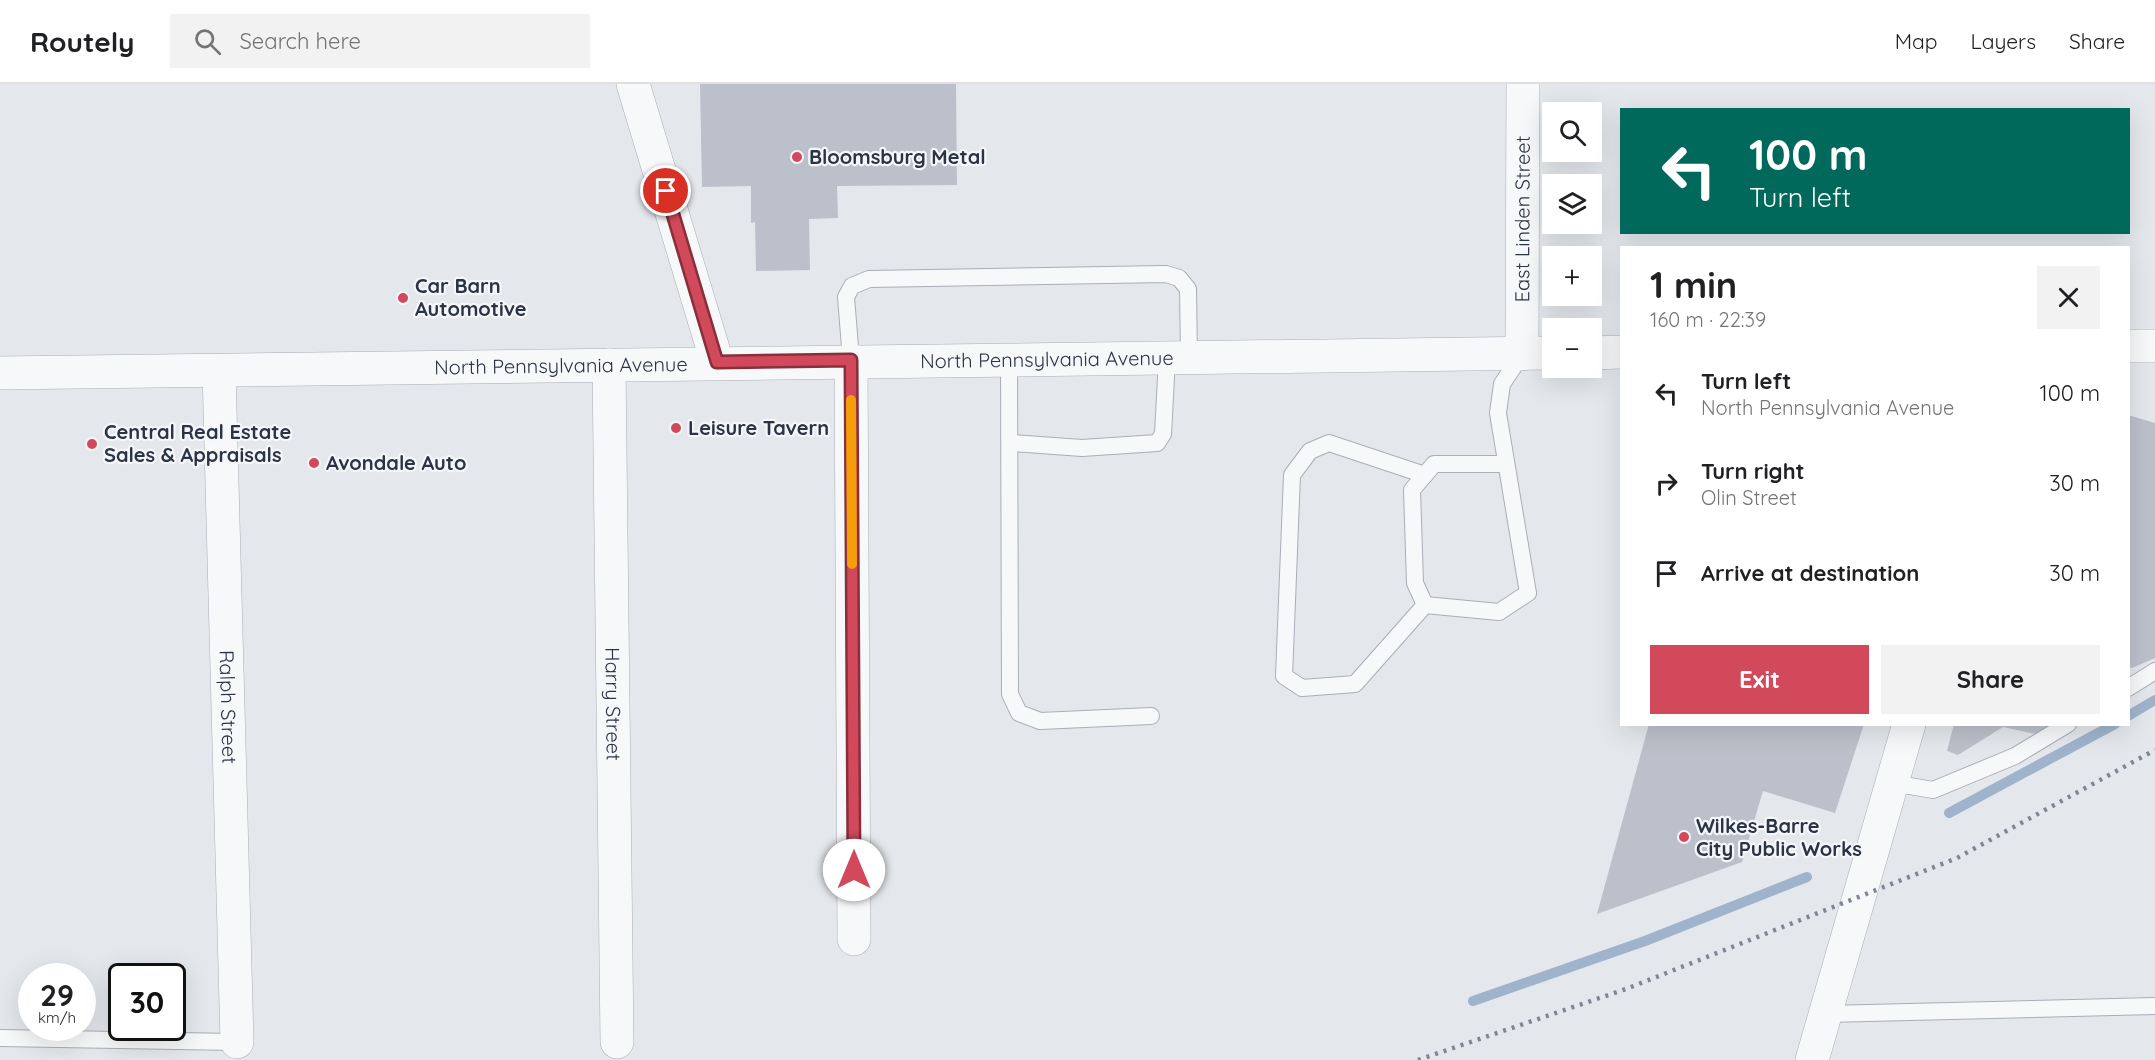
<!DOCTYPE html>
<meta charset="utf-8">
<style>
:root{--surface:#fff;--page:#f2f2f2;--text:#202124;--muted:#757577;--line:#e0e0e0;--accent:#d1495b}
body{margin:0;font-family:Quicksand,sans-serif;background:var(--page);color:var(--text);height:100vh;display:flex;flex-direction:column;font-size:22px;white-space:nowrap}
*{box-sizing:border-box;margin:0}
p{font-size:20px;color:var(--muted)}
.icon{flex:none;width:33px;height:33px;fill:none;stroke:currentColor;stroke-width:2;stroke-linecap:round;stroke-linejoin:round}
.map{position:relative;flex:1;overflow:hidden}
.details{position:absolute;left:1620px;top:162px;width:510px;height:480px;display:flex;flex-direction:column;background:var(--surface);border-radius:0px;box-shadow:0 6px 24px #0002}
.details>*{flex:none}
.top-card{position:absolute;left:1620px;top:24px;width:510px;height:126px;border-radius:0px;box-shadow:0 6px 24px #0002;background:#00695c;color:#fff;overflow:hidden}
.controls{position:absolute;left:1542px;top:18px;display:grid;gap:12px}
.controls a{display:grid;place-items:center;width:60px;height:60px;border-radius:0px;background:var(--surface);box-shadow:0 6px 24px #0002;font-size:30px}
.speed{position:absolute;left:18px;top:879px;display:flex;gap:12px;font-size:30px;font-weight:700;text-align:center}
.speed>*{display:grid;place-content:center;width:78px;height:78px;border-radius:50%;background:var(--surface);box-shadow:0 6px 24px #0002;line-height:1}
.speed small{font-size:15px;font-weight:400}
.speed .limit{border:3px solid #111;border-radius:9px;background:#fff;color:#111}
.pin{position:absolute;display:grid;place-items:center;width:51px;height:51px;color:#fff;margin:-26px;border:3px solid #fff;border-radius:50%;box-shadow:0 2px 6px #0007}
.me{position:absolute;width:66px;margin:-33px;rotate:0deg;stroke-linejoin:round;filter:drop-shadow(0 0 4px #0008)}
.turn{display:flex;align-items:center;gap:21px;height:126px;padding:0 30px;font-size:27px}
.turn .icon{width:78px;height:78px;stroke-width:2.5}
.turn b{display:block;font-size:42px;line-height:51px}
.round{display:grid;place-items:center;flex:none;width:63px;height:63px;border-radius:0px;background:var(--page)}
.summary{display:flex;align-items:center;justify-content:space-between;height:102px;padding:0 30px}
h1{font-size:36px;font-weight:800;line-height:45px}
.primary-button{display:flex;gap:12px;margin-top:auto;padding:12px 30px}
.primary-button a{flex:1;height:69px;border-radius:0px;background:var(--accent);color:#fff;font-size:24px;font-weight:800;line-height:69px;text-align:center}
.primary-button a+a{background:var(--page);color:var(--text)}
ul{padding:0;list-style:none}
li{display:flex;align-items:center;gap:18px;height:90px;padding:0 30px}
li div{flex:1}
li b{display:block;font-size:22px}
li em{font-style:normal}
header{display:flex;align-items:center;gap:36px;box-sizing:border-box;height:84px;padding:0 30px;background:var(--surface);border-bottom:2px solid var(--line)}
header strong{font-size:28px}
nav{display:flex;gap:33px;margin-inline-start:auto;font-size:21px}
.search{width:420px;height:54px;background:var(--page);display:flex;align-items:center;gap:15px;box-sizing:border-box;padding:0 21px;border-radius:0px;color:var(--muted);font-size:22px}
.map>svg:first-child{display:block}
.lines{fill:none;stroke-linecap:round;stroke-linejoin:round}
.stream{stroke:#9fb4cc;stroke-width:10}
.building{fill:#bbc0ca}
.service-casing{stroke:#a9aeb7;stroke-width:18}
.minor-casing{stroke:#a9aeb7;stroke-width:34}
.tertiary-casing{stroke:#a9aeb7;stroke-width:34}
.service{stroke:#f7f8fa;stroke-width:16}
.minor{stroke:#f7f8fa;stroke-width:33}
.tertiary{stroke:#f7f8fa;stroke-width:33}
.rail{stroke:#7d8696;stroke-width:4.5;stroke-dasharray:3 6;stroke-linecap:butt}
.route-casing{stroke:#882f3b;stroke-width:15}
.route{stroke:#d1495b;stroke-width:10}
.slow{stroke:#f59e0b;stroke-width:10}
.poi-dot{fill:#d1495b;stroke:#f4f6f9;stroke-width:2}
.labels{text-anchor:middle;stroke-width:4.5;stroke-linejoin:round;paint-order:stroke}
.poi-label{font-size:20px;font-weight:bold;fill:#2b3445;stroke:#f4f6f9;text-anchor:start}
.street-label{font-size:20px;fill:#2b3445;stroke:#f4f6f9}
</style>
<header>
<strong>Routely</strong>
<div class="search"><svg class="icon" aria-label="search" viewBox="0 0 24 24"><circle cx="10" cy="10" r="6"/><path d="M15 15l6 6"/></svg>Search here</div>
<nav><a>Map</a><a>Layers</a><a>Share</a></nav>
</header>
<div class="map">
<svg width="2155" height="976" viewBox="0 0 2155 976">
<rect width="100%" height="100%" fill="#e4e7ec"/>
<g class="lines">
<!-- stream -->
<g class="stream">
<path d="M 2128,632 L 2155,616"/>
<path d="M 1949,729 L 2115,640"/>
<path d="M 1473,917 L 1645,857 L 1807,793"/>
</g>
</g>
<!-- building -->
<g class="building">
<path d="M 700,0 L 956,0 L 957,101 L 837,102 L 838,134 L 809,135 L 810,186 L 756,187 L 755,138 L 751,139 L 751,102 L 702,103 Z"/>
<path d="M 2128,331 L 2155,339 L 2155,574 L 2132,584 L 2128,583 Z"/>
<path d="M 1649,640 L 1864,640 L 1835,729 L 1763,707 L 1742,778 L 1597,830 Z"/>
<path d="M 1954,640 L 2057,640 L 2040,651 L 2003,643 L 1958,671 L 1947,667 Z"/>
</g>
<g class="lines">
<!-- service casing -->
<g class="service-casing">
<g id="service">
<path d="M 1009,275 L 1010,610 L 1019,629 L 1040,637 L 1151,632"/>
<path d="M 851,276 L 846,213 L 852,202 L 869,195 L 1166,190 L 1179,194 L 1188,205 L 1189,274"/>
<path d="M 1011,359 L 1082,364 L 1157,359 L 1163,350 L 1167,274"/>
<path d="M 1506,380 L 1434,380 L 1412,406 L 1415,499 L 1425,521 L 1499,528 L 1528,509 L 1498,329 L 1502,300 L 1522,270"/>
<path d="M 1425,391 L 1329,359 L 1310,367 L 1292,391 L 1284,592 L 1302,604 L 1355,600 L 1425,521"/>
<path d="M 2128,604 L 2155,587"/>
<path d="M 1892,699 L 1933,706 L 2015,672 L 2068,640"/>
<path d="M 1826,930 L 2155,922"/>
<path d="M 0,954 L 237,958"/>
</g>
</g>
<!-- minor casing -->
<g class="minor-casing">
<g id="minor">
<path d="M 633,0 L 717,278"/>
<path id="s1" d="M 1522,270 L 1523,0"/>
<path d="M 851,276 L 854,855"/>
<path id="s2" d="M 609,281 L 617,958"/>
<path id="s3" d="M 219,287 L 237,958"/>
</g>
</g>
<!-- tertiary casing -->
<g class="tertiary-casing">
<g id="tertiary">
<path d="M 2128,262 L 2155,262"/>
<path d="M 1592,269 L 1622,268"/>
<path id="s4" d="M 0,289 L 1552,269"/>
<path d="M 1812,976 L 1909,640"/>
</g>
</g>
<!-- service -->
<use href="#service" class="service"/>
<!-- minor -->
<use href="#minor" class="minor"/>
<!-- tertiary -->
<use href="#tertiary" class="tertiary"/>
<!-- rail -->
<path class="rail" d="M 1418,976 L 1626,905 L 1957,774 L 2155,666"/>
</g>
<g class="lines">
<!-- route casing -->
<g class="route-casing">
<path id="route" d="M 666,107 L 717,278 L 851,276 L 854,786"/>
</g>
<!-- route -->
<use href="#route" class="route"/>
<!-- slow -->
<path class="slow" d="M 851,316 L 852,480"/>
</g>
<!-- markers -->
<g class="poi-dot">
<circle cx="797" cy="73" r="6"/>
<circle cx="403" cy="214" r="6"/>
<circle cx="676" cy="344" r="6"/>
<circle cx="92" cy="360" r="6"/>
<circle cx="314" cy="379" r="6"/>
<circle cx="1684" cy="753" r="6"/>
</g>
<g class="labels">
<!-- poi labels -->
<g class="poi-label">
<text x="809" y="80">Bloomsburg Metal</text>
<text x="415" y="209">Car Barn<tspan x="415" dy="23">Automotive</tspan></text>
<text x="688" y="351">Leisure Tavern</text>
<text x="104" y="355">Central Real Estate<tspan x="104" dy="23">Sales &amp; Appraisals</tspan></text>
<text x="326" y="386">Avondale Auto</text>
<text x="1696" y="749">Wilkes-Barre<tspan x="1696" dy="23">City Public Works</tspan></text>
</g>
<!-- street labels -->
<g class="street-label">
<text dy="7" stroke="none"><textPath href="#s1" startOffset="135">East Linden Street</textPath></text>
<text dy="7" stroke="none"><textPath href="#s4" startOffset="1047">North Pennsylvania Avenue</textPath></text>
<text dy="7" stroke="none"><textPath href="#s4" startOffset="561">North Pennsylvania Avenue</textPath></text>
<text dy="7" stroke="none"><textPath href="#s2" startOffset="339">Harry Street</textPath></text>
<text dy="7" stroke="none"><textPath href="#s3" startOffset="336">Ralph Street</textPath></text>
</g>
</g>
</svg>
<div class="controls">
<a><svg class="icon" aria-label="search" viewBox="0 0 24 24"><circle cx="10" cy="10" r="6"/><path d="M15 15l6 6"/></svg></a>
<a><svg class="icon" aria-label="layers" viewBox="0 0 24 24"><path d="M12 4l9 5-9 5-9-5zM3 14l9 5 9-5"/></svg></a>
<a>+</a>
<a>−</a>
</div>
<div class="speed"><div>29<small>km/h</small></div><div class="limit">30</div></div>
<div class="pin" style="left:666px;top:107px;background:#d93025"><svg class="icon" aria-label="arrive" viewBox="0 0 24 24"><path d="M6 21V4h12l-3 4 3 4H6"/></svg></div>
<svg class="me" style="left:854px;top:786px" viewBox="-20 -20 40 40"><circle r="19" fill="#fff"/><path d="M0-13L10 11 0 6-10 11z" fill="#d1495b"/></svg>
<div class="top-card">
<div class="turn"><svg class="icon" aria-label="left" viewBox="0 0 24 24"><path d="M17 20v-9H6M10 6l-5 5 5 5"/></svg><div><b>100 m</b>Turn left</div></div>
</div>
<section class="details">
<div class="summary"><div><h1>1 min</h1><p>160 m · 22:39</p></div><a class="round"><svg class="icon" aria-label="close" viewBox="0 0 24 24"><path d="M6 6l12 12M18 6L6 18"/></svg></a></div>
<ul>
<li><svg class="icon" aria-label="left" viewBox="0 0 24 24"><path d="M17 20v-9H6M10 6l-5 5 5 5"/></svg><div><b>Turn left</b><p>North Pennsylvania Avenue</p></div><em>100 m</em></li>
<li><svg class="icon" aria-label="right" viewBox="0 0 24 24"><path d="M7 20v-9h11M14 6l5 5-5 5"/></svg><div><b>Turn right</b><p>Olin Street</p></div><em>30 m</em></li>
<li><svg class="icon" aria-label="arrive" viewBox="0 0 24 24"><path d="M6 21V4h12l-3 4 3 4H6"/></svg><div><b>Arrive at destination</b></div><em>30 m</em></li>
</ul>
<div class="primary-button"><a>Exit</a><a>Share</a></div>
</section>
</div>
